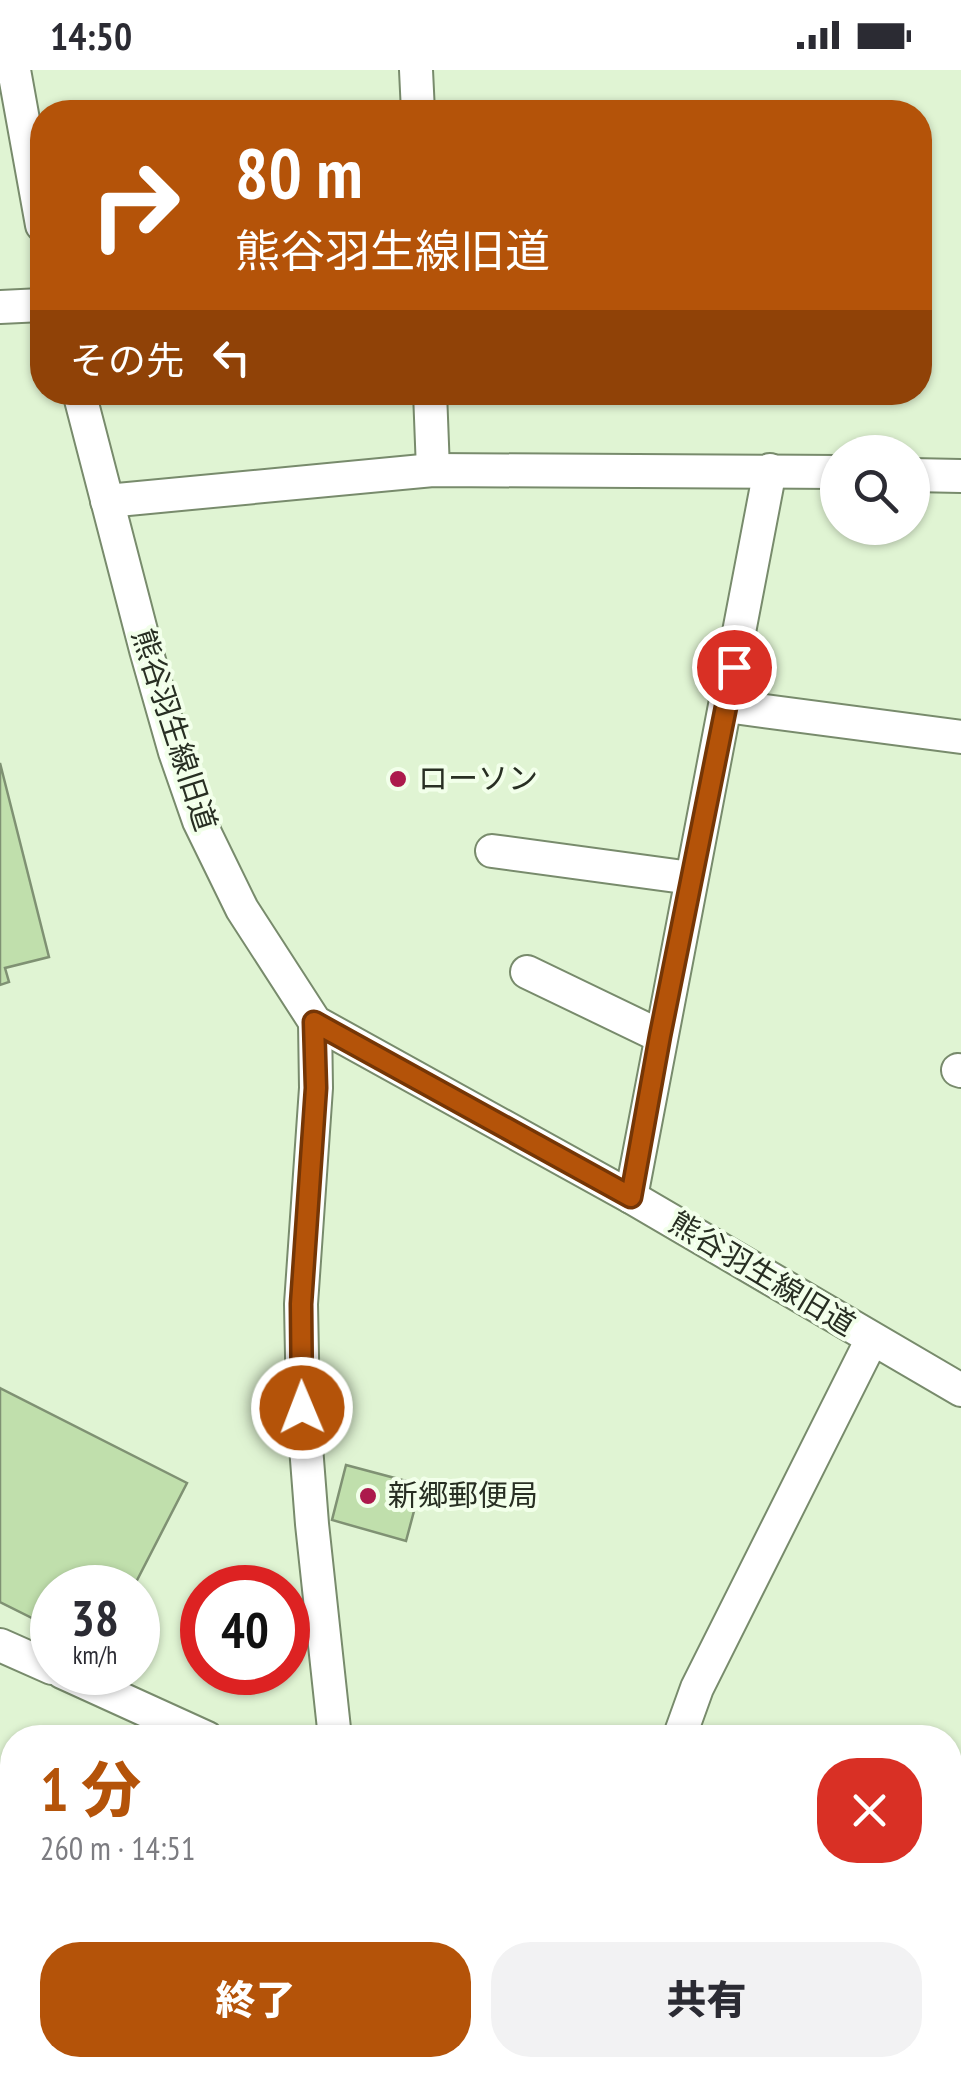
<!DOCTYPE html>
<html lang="ja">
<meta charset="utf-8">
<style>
:root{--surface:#fff;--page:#f2f2f3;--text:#2b2b33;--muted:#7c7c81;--accent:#b45309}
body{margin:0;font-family:"PT Sans Narrow","Noto Sans JP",sans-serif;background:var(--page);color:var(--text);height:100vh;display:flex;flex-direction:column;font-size:38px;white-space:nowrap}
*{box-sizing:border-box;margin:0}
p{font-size:32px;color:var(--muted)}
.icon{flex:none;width:55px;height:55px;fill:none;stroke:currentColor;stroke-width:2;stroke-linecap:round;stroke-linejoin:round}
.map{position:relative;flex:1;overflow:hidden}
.side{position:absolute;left:0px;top:1655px;width:962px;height:352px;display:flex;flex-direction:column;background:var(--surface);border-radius:40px 40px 0 0;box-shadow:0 2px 8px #0004}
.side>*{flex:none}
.banner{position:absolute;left:30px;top:30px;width:902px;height:305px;border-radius:40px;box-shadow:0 2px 8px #0004;background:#b45309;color:#fff;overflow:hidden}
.controls{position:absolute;left:820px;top:365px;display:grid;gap:20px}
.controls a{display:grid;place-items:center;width:110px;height:110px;border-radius:50%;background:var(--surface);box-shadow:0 2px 8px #0004;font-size:50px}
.speed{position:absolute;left:30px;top:1495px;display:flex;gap:20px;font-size:50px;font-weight:700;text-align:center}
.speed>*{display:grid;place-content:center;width:130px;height:130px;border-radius:50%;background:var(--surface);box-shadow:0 2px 8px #0004;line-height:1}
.speed small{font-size:25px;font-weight:400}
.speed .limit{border:15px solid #d22;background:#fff;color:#111}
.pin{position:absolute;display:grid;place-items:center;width:85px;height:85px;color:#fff;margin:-42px;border:5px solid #fff;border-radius:50%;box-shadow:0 2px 10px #0007}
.me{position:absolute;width:110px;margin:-55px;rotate:359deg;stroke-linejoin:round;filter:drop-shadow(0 0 8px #0008)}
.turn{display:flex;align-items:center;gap:35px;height:210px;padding:0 40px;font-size:45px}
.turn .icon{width:130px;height:130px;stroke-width:2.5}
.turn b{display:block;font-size:70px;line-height:85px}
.then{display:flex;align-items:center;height:95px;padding:0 40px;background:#0003;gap:20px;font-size:38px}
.round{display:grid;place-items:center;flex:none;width:105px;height:105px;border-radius:40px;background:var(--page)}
.overview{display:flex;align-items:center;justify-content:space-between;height:170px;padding:0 40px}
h1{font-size:60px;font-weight:800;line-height:75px;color:var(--accent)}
.action{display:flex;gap:20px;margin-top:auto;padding:20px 40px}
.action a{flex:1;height:115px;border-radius:40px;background:var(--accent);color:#fff;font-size:40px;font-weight:800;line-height:115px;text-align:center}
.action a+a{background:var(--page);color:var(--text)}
.status{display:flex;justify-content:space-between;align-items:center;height:70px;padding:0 50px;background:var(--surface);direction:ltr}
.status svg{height:28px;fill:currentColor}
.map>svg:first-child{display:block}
.building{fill:#c0dfac;stroke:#7f9173;stroke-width:2.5}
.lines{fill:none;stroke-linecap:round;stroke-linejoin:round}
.minor-casing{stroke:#788b6c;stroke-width:36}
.major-casing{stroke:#fff;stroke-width:46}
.minor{stroke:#fff;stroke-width:32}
.major{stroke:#e7b9c2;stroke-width:42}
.rail{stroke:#73806b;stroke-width:8}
.route-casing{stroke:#753606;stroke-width:25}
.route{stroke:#b45309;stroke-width:18}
.poi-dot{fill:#ac1a4c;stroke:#f2ffea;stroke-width:4}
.labels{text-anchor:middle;stroke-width:8;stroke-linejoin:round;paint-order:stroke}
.street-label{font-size:30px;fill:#282f23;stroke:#f2ffea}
.poi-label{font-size:30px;fill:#282f23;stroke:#f2ffea;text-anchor:start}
</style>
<div class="status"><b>14:50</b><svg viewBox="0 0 49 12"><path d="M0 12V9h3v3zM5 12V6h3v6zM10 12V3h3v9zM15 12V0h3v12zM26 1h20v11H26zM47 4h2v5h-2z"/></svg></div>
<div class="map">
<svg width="961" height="2006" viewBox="0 0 961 2006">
<rect width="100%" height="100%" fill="#e0f4d3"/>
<!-- building -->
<g class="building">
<path d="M 0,693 L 49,887 L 5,898 L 9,912 L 0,915 Z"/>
<path d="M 0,1318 L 187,1413 L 133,1518 L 52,1518 L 52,1558 L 0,1532 Z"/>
<path d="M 346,1395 L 421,1415 L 406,1471 L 332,1450 Z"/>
<path d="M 508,1995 L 536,1995 L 534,2006 L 506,2003 Z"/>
<path d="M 537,1995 L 579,1995 L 577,2006 L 535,2004 Z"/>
</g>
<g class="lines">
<!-- minor casing -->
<g class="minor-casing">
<g id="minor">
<path d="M 14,0 L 42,155"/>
<path d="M 416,0 L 418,42"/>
<path d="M 0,237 L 42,235"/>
<path d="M 79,322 L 146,580 L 175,682 L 199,751 L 242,839 L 315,952 L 631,1127 L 961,1320"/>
<path d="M 430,322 L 433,400"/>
<path d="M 912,405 L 961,406"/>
<path d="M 107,431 L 433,400 L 838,402"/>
<path d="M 726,636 L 961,667"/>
<path d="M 492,781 L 691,808"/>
<path d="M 527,902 L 660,966"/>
<path d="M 315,952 L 316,1018 L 301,1234 L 303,1338 L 312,1454 L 335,1668"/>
<path d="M 958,1000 L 961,1001"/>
<path d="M 631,1127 L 770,400"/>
<path d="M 0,1575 L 52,1598"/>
<path d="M 62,1602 L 207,1668"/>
<path d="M 679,1668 L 697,1618 L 872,1269"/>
<path d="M 0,1784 L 12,1787"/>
<path d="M 0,1852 L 12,1836"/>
<path d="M 950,1906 L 961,1881"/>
</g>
</g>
<!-- major casing -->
<g class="major-casing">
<g id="major">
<path d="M 837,1995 L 894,2006"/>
<path d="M 213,2006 L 221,1995"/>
</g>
</g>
<!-- minor -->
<use href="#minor" class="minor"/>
<!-- major -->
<use href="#major" class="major"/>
<!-- rail -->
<g class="rail">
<path d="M 0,1950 L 12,1952"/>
<path d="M 0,1966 L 12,1969"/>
<path d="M 137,1995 L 193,2006"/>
<path d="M 268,1995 L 331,2006"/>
</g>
</g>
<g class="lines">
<!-- route casing -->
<g class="route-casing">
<path id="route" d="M 302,1338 L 301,1234 L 316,1018 L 314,952 L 631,1127 L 660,966 L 734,597"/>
</g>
<!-- route -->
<use href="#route" class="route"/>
</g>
<!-- markers -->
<g class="poi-dot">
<circle cx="398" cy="709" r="10"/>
<circle cx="368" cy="1426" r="10"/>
</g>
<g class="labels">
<!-- street labels -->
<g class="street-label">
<text transform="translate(174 660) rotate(72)" y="10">熊谷羽生線旧道</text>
<text transform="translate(762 1204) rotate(31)" y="10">熊谷羽生線旧道</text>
</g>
<!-- poi labels -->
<g class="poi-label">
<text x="418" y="719">ローソン</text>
<text x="388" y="1436">新郷郵便局</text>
</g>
</g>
</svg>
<div class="controls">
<a><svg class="icon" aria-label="search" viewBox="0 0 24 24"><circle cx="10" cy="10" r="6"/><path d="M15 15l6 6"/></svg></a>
</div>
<div class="speed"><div>38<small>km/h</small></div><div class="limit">40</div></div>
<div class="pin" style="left:734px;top:597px;background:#d93025"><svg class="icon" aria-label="arrive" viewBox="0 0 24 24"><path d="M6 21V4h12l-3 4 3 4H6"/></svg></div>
<svg class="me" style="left:302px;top:1338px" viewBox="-20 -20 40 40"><circle r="17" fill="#b45309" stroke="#fff" stroke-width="3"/><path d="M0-11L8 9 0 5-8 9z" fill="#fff"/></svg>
<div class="banner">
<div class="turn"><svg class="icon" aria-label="right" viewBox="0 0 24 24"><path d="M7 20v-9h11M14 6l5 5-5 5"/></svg><div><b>80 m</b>熊谷羽生線旧道</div></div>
<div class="then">その先<svg class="icon" aria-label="left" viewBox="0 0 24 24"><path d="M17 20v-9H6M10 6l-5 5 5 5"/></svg></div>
</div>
<section class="side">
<div class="overview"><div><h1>1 分</h1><p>260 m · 14:51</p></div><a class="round" style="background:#d93025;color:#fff"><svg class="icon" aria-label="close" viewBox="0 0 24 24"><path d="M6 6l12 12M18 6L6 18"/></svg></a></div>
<div class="action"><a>終了</a><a>共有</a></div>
</section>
</div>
